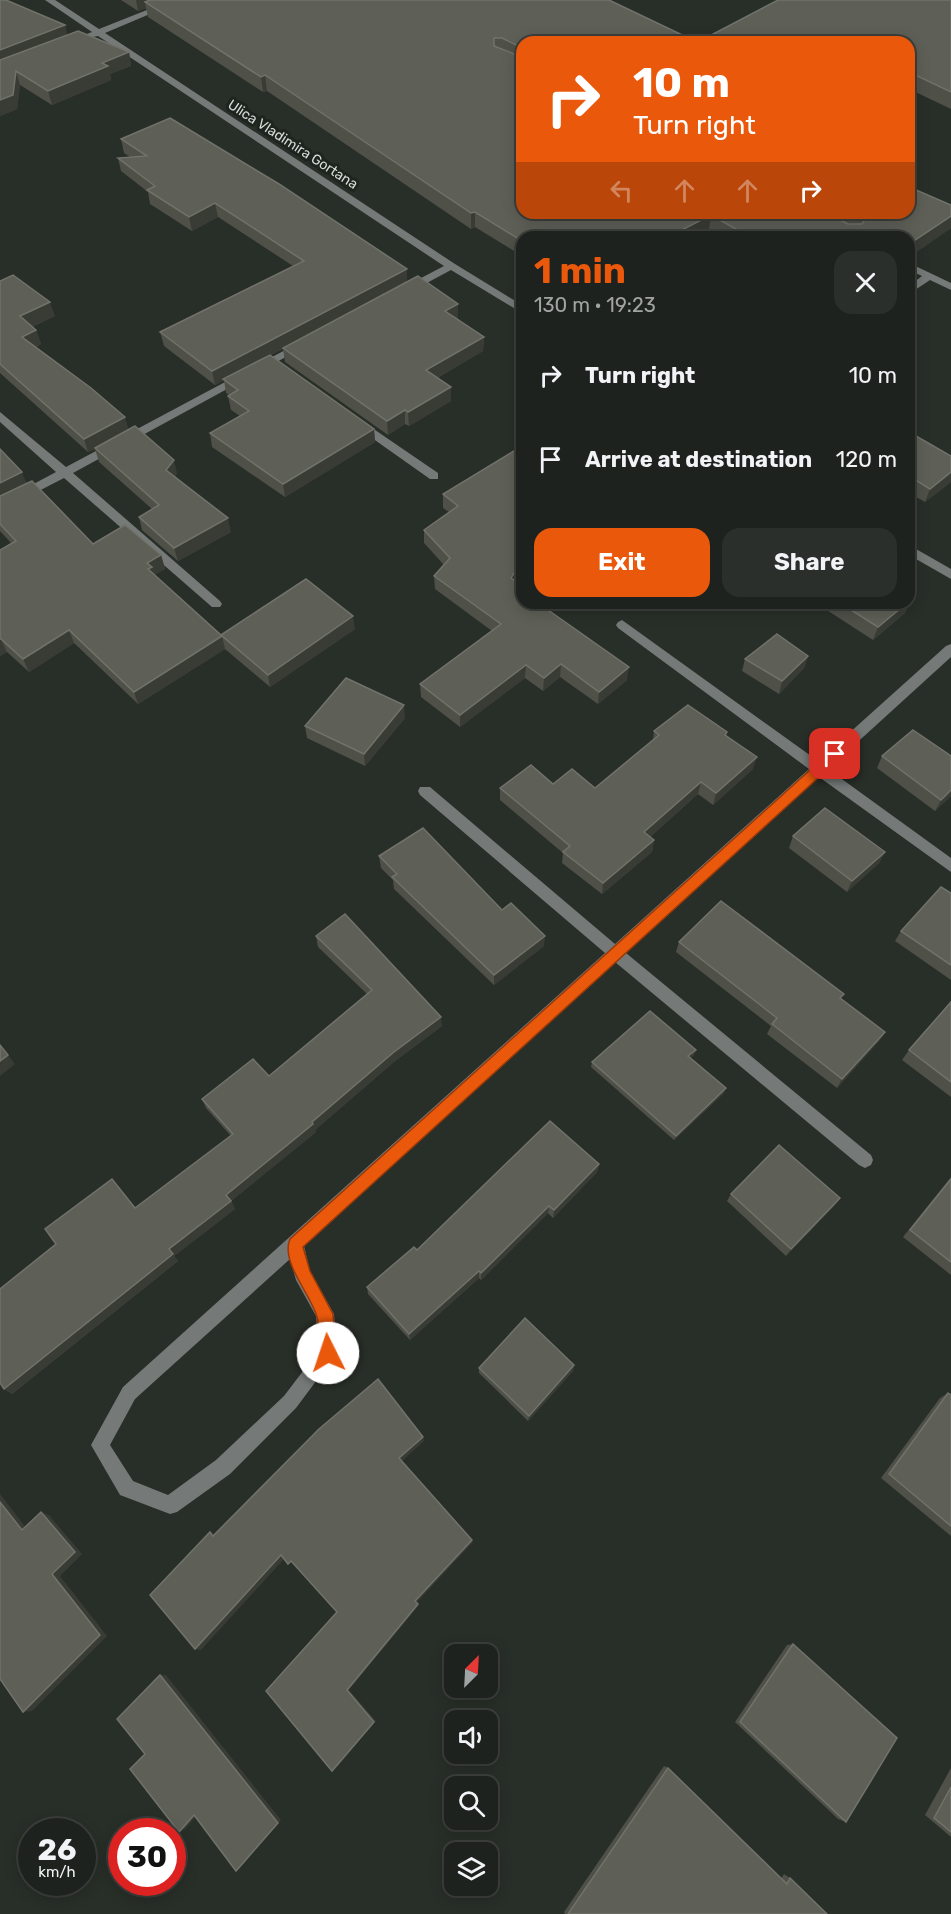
<!DOCTYPE html>
<meta charset="utf-8">
<style>
:root{--surface:#1e221e;--page:#2b2f2b;--text:#f1f3f6;--muted:#a1a4a4;--line:#3c3f3c;--accent:#ea580c}
body{margin:0;font-family:Rubik,sans-serif;background:var(--page);color:var(--text);height:100vh;display:flex;flex-direction:column;font-size:22px;white-space:nowrap}
*{box-sizing:border-box;margin:0}
p{font-size:20px;color:var(--muted)}
.icon{flex:none;width:33px;height:33px;fill:none;stroke:currentColor;stroke-width:2;stroke-linecap:round;stroke-linejoin:round}
.map{position:relative;flex:1;overflow:hidden}
.panel{position:absolute;left:516px;top:231px;width:399px;height:378px;display:flex;flex-direction:column;background:var(--surface);border-radius:18px;box-shadow:0 3px 15px #0003,0 0 0 2px var(--line)}
.panel>*{flex:none}
.guide{position:absolute;left:516px;top:36px;width:399px;height:183px;border-radius:18px;box-shadow:0 3px 15px #0003,0 0 0 2px var(--line);background:#ea580c;color:#fff;overflow:hidden}
.needle{width:39px;rotate:24deg}
.buttons{position:absolute;left:444px;top:1644px;display:grid;gap:12px}
.buttons a{display:grid;place-items:center;width:54px;height:54px;border-radius:12px;background:var(--surface);box-shadow:0 3px 15px #0003,0 0 0 2px var(--line);font-size:30px}
.speed{position:absolute;left:18px;top:1818px;display:flex;gap:12px;font-size:30px;font-weight:700;text-align:center}
.speed>*{display:grid;place-content:center;width:78px;height:78px;border-radius:50%;background:var(--surface);box-shadow:0 3px 15px #0003,0 0 0 2px var(--line);line-height:1}
.speed small{font-size:15px;font-weight:400}
.speed .limit{border:9px solid #d22;background:#fff;color:#111}
.pin{position:absolute;display:grid;place-items:center;width:51px;height:51px;color:#fff;margin:-26px;border-radius:12px;box-shadow:0 3px 9px #0006}
.me{position:absolute;width:66px;margin:-33px;rotate:356deg;stroke-linejoin:round;filter:drop-shadow(0 0 4px #0008)}
.turn{display:flex;align-items:center;gap:21px;height:126px;padding:0 18px;font-size:27px}
.turn .icon{width:78px;height:78px;stroke-width:2.5}
.turn b{display:block;font-size:42px;line-height:51px}
.lanes{display:flex;align-items:center;height:57px;padding:0 18px;background:#0003;justify-content:center;gap:30px;direction:ltr}
.lanes .off{opacity:.35}
.round{display:grid;place-items:center;flex:none;width:63px;height:63px;border-radius:18px;background:var(--page)}
.headline{display:flex;align-items:center;justify-content:space-between;height:102px;padding:0 18px}
h1{font-size:36px;font-weight:700;line-height:45px;color:var(--accent)}
.primary-button{display:flex;gap:12px;margin-top:auto;padding:12px 18px}
.primary-button a{flex:1;height:69px;border-radius:18px;background:var(--accent);color:#fff;font-size:24px;font-weight:700;line-height:69px;text-align:center}
.primary-button a+a{background:var(--page);color:var(--text)}
ul{padding:0;list-style:none}
li{display:flex;align-items:center;gap:18px;height:84px;padding:0 18px}
li div{flex:1}
li b{display:block;font-size:22px}
li em{font-style:normal}
.map>svg:first-child{display:block}
.lines{fill:none;stroke-linecap:round;stroke-linejoin:round}
.minor{fill:#757a79;fill-rule:evenodd}
.wall{fill:#4f5048}
.shaded-wall{fill:#393c35}
.building{fill:#5e5f57;stroke:#71736b;stroke-width:1.5}
.route{fill:#ea580c;stroke:#983908;stroke-width:1.5}
.labels{text-anchor:middle;stroke-width:6;stroke-linejoin:round;paint-order:stroke}
.far-street-label{font-size:14px;fill:#d7dbd7;stroke:#1e241e}
</style>
<div class="map">
<svg width="951" height="1914" viewBox="0 0 951 1914">
<rect width="100%" height="100%" fill="#282e28"/>
<g class="lines">
<!-- minor -->
<g class="minor">
<path d="M 45,0 L 55,0 L 99,29 L 172,0 L 183,0 L 105,33 L 455,264 L 522,305 L 522,313 L 451,270 L 410,292 L 402,292 L 402,288 L 444,266 L 98,36 L 87,38 L 87,34 L 92,32 Z"/>
<path d="M 909,263 L 951,283 L 951,290 L 930,280 L 909,294 L 909,286 L 922,276 L 909,270 Z"/>
<path d="M 302,341 L 306,342 L 306,346 L 73,473 L 220,601 L 222,604 L 220,607 L 212,607 L 64,478 L 0,511 L 0,502 L 56,472 L 0,422 L 0,412 L 66,467 Z"/>
<path d="M 359,419 L 438,473 L 438,479 L 430,479 L 355,426 L 355,420 Z"/>
<path d="M 909,545 L 951,569 L 951,579 L 909,555 Z"/>
<path d="M 622,620 L 818,761 L 946,646 L 951,644 L 951,657 L 828,769 L 951,858 L 951,872 L 819,777 L 626,953 L 871,1155 L 873,1160 L 871,1165 L 865,1168 L 859,1165 L 615,962 L 304,1246 L 310,1271 L 334,1314 L 337,1353 L 296,1408 L 230,1474 L 177,1512 L 170,1514 L 120,1495 L 91,1445 L 123,1387 L 605,953 L 420,795 L 418,791 L 420,787 L 430,787 L 615,944 L 809,769 L 618,628 L 616,625 L 618,622 ZM 290,1259 L 296,1280 L 316,1316 L 319,1350 L 284,1396 L 216,1460 L 168,1495 L 133,1481 L 110,1445 L 135,1399 Z"/>
</g>
</g>
<!-- wall -->
<g class="wall">
<path d="M 0,0 L 65,25 L 67,35 L 129,52 L 131,66 L 110,74 L 111,80 L 52,105 L 20,85 L 17,109 L 0,116 Z"/>
<path d="M 121,0 L 609,0 L 522,42 L 522,213 L 909,213 L 951,205 L 951,228 L 909,257 L 909,237 L 721,237 L 709,230 L 522,237 L 522,256 L 475,227 L 471,229 L 267,91 L 263,92 L 148,17 L 146,8 L 138,11 Z"/>
<path d="M 951,0 L 951,109 L 909,89 L 909,42 Z"/>
<path d="M 121,139 L 407,269 L 407,282 L 458,304 L 458,318 L 457,319 L 484,337 L 483,351 L 437,378 L 451,387 L 451,401 L 409,426 L 405,424 L 388,435 L 285,362 L 283,349 L 270,355 L 374,429 L 375,442 L 285,497 L 212,447 L 210,433 L 240,416 L 231,410 L 228,396 L 229,395 L 226,393 L 224,380 L 215,385 L 164,346 L 160,332 L 293,266 L 218,217 L 192,231 L 150,204 L 148,192 L 121,171 L 118,158 L 130,157 L 124,153 Z"/>
<path d="M 0,281 L 55,316 L 32,327 L 36,330 L 41,344 L 36,347 L 177,473 L 175,476 L 231,532 L 178,561 L 142,530 L 139,517 L 152,509 L 99,462 L 95,449 L 88,452 L 0,373 Z"/>
<path d="M 909,432 L 951,456 L 951,482 L 925,502 L 909,493 Z"/>
<path d="M 522,446 L 522,573 L 516,582 L 522,603 L 627,680 L 598,704 L 560,677 L 543,691 L 525,678 L 460,727 L 421,697 L 420,684 L 492,631 L 435,589 L 434,576 L 444,565 L 424,543 L 424,530 L 449,512 L 443,508 L 443,494 Z"/>
<path d="M 0,449 L 27,483 L 93,544 L 161,555 L 165,569 L 154,575 L 221,635 L 355,629 L 270,687 L 225,649 L 138,704 L 74,643 L 29,672 L 7,652 L 0,656 L 0,550 L 11,543 L 0,531 Z"/>
<path d="M 693,603 L 709,603 L 704,610 Z"/>
<path d="M 824,603 L 909,603 L 905,613 L 873,640 L 822,607 Z"/>
<path d="M 808,656 L 804,668 L 779,694 L 742,671 L 745,659 Z"/>
<path d="M 405,718 L 365,766 L 307,738 L 305,726 Z"/>
<path d="M 654,731 L 726,735 L 753,769 L 713,805 L 698,794 L 650,837 L 654,840 L 652,852 L 602,894 L 562,863 L 563,853 L 500,800 L 500,788 L 553,784 L 595,788 L 653,740 Z"/>
<path d="M 882,756 L 951,756 L 951,796 L 935,811 L 877,768 Z"/>
<path d="M 793,836 L 885,852 L 879,863 L 847,892 L 789,848 Z"/>
<path d="M 379,856 L 502,910 L 544,946 L 494,985 L 394,889 L 393,880 L 381,868 Z"/>
<path d="M 951,893 L 951,980 L 895,941 L 901,931 Z"/>
<path d="M 316,936 L 442,1026 L 395,1061 L 315,1130 L 316,1132 L 231,1201 L 235,1209 L 174,1256 L 178,1261 L 12,1394 L 4,1389 L 135,1208 L 231,1136 L 206,1108 L 202,1099 L 269,1076 L 367,994 L 318,947 Z"/>
<path d="M 679,942 L 841,999 L 885,1032 L 879,1041 L 837,1088 L 767,1034 L 771,1026 L 676,952 Z"/>
<path d="M 951,1002 L 951,1097 L 902,1060 L 909,1050 Z"/>
<path d="M 694,1055 L 690,1058 L 724,1093 L 674,1140 L 591,1067 L 592,1062 Z"/>
<path d="M 599,1164 L 597,1172 L 553,1218 L 548,1213 L 481,1280 L 479,1278 L 410,1340 L 368,1294 L 367,1287 L 417,1250 Z"/>
<path d="M 951,1177 L 951,1275 L 903,1237 Z"/>
<path d="M 731,1194 L 840,1198 L 834,1206 L 786,1256 L 727,1201 Z"/>
<path d="M 574,1365 L 573,1371 L 528,1421 L 479,1373 L 479,1368 Z"/>
<path d="M 948,1393 L 951,1395 L 951,1536 L 881,1478 L 940,1398 Z"/>
<path d="M 793,1644 L 846,1822 L 838,1819 L 735,1722 L 787,1645 Z"/>
<path d="M 664,1766 L 668,1768 L 781,1879 L 784,1874 L 790,1878 L 827,1914 L 565,1914 L 564,1912 Z"/>
<path d="M 951,1768 L 951,1837 L 925,1815 Z"/>
</g>
<!-- shaded-wall -->
<g class="shaded-wall">
<path d="M 136,0 L 165,0 L 145,2 L 146,8 L 138,11 Z"/>
<path d="M 65,25 L 68,39 L 0,66 L 0,50 Z"/>
<path d="M 129,52 L 131,66 L 110,74 L 111,80 L 52,105 L 48,91 L 102,63 Z"/>
<path d="M 16,71 L 20,85 L 17,109 L 0,116 L 0,100 Z"/>
<path d="M 265,75 L 267,91 L 263,92 L 261,77 Z"/>
<path d="M 215,203 L 218,217 L 192,231 L 189,217 Z"/>
<path d="M 475,212 L 475,227 L 471,229 L 471,213 Z"/>
<path d="M 711,215 L 709,230 L 696,237 L 668,237 Z"/>
<path d="M 951,216 L 951,228 L 909,257 L 909,244 Z"/>
<path d="M 407,269 L 407,283 L 215,385 L 212,371 Z"/>
<path d="M 50,302 L 55,316 L 25,330 L 20,316 Z"/>
<path d="M 458,304 L 458,318 L 446,325 L 445,311 Z"/>
<path d="M 36,330 L 41,344 L 27,351 L 22,337 Z"/>
<path d="M 484,337 L 483,351 L 426,384 L 426,370 Z"/>
<path d="M 451,387 L 451,401 L 409,426 L 408,412 Z"/>
<path d="M 916,400 L 912,413 L 909,415 L 909,405 Z"/>
<path d="M 405,410 L 405,424 L 388,435 L 387,421 Z"/>
<path d="M 125,417 L 129,431 L 88,452 L 84,439 Z"/>
<path d="M 374,429 L 375,442 L 285,497 L 283,484 Z"/>
<path d="M 174,460 L 177,473 L 170,483 L 166,470 Z"/>
<path d="M 22,472 L 27,485 L 0,499 L 0,483 Z"/>
<path d="M 951,472 L 951,482 L 925,502 L 930,489 Z"/>
<path d="M 228,518 L 231,532 L 178,561 L 174,548 Z"/>
<path d="M 161,555 L 165,569 L 154,575 L 148,569 L 147,563 Z"/>
<path d="M 522,560 L 522,573 L 510,591 L 511,578 Z"/>
<path d="M 706,603 L 709,603 L 704,610 Z"/>
<path d="M 907,603 L 909,603 L 905,613 L 873,640 L 878,627 Z"/>
<path d="M 353,616 L 355,629 L 270,687 L 268,675 Z"/>
<path d="M 69,630 L 74,643 L 29,672 L 23,659 Z"/>
<path d="M 222,636 L 225,649 L 138,704 L 134,692 Z"/>
<path d="M 0,639 L 1,639 L 7,652 L 0,656 Z"/>
<path d="M 808,656 L 804,668 L 779,694 L 782,681 Z"/>
<path d="M 561,664 L 560,677 L 543,691 L 544,678 Z"/>
<path d="M 526,665 L 525,678 L 460,727 L 460,715 Z"/>
<path d="M 629,667 L 627,680 L 598,704 L 599,692 Z"/>
<path d="M 404,705 L 405,718 L 365,766 L 364,754 Z"/>
<path d="M 757,757 L 753,769 L 713,805 L 716,793 Z"/>
<path d="M 701,782 L 698,794 L 642,844 L 644,832 Z"/>
<path d="M 951,790 L 951,796 L 935,811 L 941,800 Z"/>
<path d="M 654,840 L 652,852 L 602,894 L 603,883 Z"/>
<path d="M 885,852 L 879,863 L 847,892 L 852,881 Z"/>
<path d="M 545,936 L 544,946 L 494,985 L 494,975 Z"/>
<path d="M 441,1017 L 442,1026 L 395,1061 L 315,1130 L 316,1132 L 231,1201 L 235,1209 L 174,1256 L 178,1261 L 12,1394 L 4,1389 L 169,1249 L 226,1195 L 394,1052 Z"/>
<path d="M 885,1032 L 879,1041 L 837,1088 L 842,1079 Z"/>
<path d="M 696,1050 L 694,1055 L 686,1060 L 688,1056 Z"/>
<path d="M 8,1055 L 15,1064 L 0,1076 L 0,1061 Z"/>
<path d="M 726,1088 L 724,1093 L 674,1140 L 676,1136 Z"/>
<path d="M 599,1164 L 597,1172 L 553,1218 L 554,1210 Z"/>
<path d="M 840,1198 L 834,1206 L 786,1256 L 791,1249 Z"/>
<path d="M 549,1206 L 548,1213 L 481,1280 L 481,1273 Z"/>
<path d="M 479,1271 L 479,1278 L 410,1340 L 409,1334 Z"/>
<path d="M 574,1365 L 573,1371 L 528,1421 L 529,1416 Z"/>
<path d="M 423,1437 L 424,1441 L 401,1462 L 399,1458 Z"/>
<path d="M 0,1494 L 30,1533 L 22,1530 L 0,1502 Z"/>
<path d="M 41,1512 L 49,1515 L 82,1554 L 60,1576 L 107,1636 L 32,1711 L 23,1712 L 52,1574 Z"/>
<path d="M 472,1540 L 473,1542 L 417,1602 L 415,1601 Z"/>
<path d="M 281,1555 L 285,1558 L 201,1650 L 195,1649 Z"/>
<path d="M 418,1604 L 419,1605 L 349,1690 L 376,1721 L 335,1769 L 332,1771 L 347,1690 Z"/>
<path d="M 160,1675 L 166,1675 L 281,1820 L 241,1867 L 236,1871 Z"/>
<path d="M 199,1813 L 185,1829 L 179,1832 L 194,1815 Z"/>
</g>
<!-- building -->
<g class="building">
<path d="M 0,0 L 6,0 L 65,25 L 0,50 Z"/>
<path d="M 150,0 L 609,0 L 697,42 L 522,42 L 522,48 L 502,38 L 494,38 L 494,46 L 522,57 L 522,213 L 827,213 L 848,224 L 862,224 L 864,221 L 849,213 L 909,213 L 909,187 L 951,205 L 951,216 L 909,244 L 909,237 L 750,237 L 711,215 L 668,237 L 522,237 L 522,241 L 475,212 L 471,213 L 265,75 L 261,77 L 145,2 Z"/>
<path d="M 778,0 L 951,0 L 951,92 L 909,72 L 909,42 L 698,42 Z"/>
<path d="M 78,31 L 129,52 L 102,63 L 108,66 L 48,91 L 16,71 L 13,95 L 0,100 L 0,60 Z"/>
<path d="M 170,118 L 279,184 L 407,269 L 212,371 L 160,332 L 304,261 L 215,203 L 189,217 L 147,190 L 155,186 L 118,158 L 147,156 L 121,139 Z"/>
<path d="M 13,275 L 50,302 L 20,316 L 36,330 L 22,337 L 91,388 L 125,417 L 84,439 L 0,364 L 0,281 Z"/>
<path d="M 418,276 L 458,304 L 445,311 L 484,337 L 426,370 L 451,387 L 408,412 L 405,410 L 387,421 L 283,348 Z"/>
<path d="M 270,355 L 374,429 L 283,484 L 210,433 L 249,411 L 228,396 L 238,390 L 223,379 Z"/>
<path d="M 909,396 L 916,400 L 909,405 Z"/>
<path d="M 135,426 L 174,460 L 166,470 L 228,518 L 174,548 L 139,517 L 159,505 L 95,448 Z"/>
<path d="M 909,432 L 951,456 L 951,472 L 930,489 L 909,476 Z"/>
<path d="M 522,446 L 522,560 L 511,578 L 522,586 L 522,603 L 538,603 L 629,667 L 599,692 L 561,664 L 544,678 L 526,665 L 460,715 L 420,684 L 501,624 L 434,576 L 450,558 L 424,530 L 458,506 L 443,494 Z"/>
<path d="M 0,449 L 22,472 L 0,483 Z"/>
<path d="M 32,481 L 93,544 L 125,525 L 161,555 L 147,563 L 152,567 L 148,569 L 221,635 L 306,579 L 353,616 L 268,675 L 222,636 L 134,692 L 69,630 L 23,659 L 1,639 L 0,639 L 0,550 L 16,541 L 0,524 L 0,496 Z"/>
<path d="M 840,603 L 907,603 L 878,627 Z"/>
<path d="M 777,634 L 808,656 L 782,681 L 745,659 Z"/>
<path d="M 346,678 L 404,705 L 364,754 L 305,726 Z"/>
<path d="M 688,705 L 727,732 L 725,735 L 757,757 L 716,793 L 701,782 L 644,832 L 654,840 L 603,883 L 563,852 L 570,846 L 500,788 L 531,765 L 553,784 L 572,769 L 595,788 L 659,735 L 654,731 Z"/>
<path d="M 913,730 L 951,756 L 951,790 L 941,800 L 882,756 Z"/>
<path d="M 825,808 L 885,852 L 852,881 L 793,836 Z"/>
<path d="M 423,828 L 502,910 L 511,903 L 545,936 L 494,975 L 392,877 L 397,874 L 379,856 Z"/>
<path d="M 941,887 L 951,893 L 951,965 L 901,931 Z"/>
<path d="M 721,901 L 844,994 L 840,998 L 885,1032 L 842,1079 L 772,1024 L 777,1018 L 679,942 Z"/>
<path d="M 345,914 L 441,1017 L 394,1052 L 312,1122 L 313,1124 L 226,1195 L 231,1201 L 169,1249 L 173,1254 L 4,1389 L 0,1383 L 0,1289 L 56,1244 L 45,1229 L 112,1179 L 135,1208 L 233,1134 L 202,1099 L 253,1059 L 269,1076 L 372,990 L 316,936 Z"/>
<path d="M 951,1002 L 951,1082 L 909,1050 Z"/>
<path d="M 650,1011 L 696,1050 L 688,1056 L 726,1088 L 676,1136 L 592,1062 Z"/>
<path d="M 0,1045 L 8,1055 L 0,1061 Z"/>
<path d="M 550,1121 L 599,1164 L 554,1210 L 549,1206 L 481,1273 L 479,1271 L 409,1334 L 367,1287 L 414,1247 L 417,1250 Z"/>
<path d="M 779,1145 L 840,1198 L 791,1249 L 731,1194 Z"/>
<path d="M 951,1179 L 951,1262 L 910,1230 Z"/>
<path d="M 525,1318 L 574,1365 L 529,1416 L 479,1368 Z"/>
<path d="M 378,1379 L 423,1437 L 399,1458 L 472,1540 L 415,1601 L 418,1604 L 347,1690 L 374,1722 L 332,1771 L 266,1691 L 337,1612 L 291,1561 L 288,1564 L 281,1555 L 195,1649 L 150,1595 L 210,1532 L 213,1536 L 319,1429 Z"/>
<path d="M 948,1393 L 951,1395 L 951,1526 L 889,1474 Z"/>
<path d="M 0,1502 L 22,1530 L 41,1512 L 75,1552 L 52,1574 L 100,1635 L 23,1712 L 0,1679 Z"/>
<path d="M 793,1644 L 897,1738 L 846,1822 L 740,1722 Z"/>
<path d="M 160,1675 L 278,1823 L 236,1871 L 194,1815 L 179,1832 L 130,1769 L 145,1754 L 117,1719 Z"/>
<path d="M 668,1768 L 787,1884 L 790,1878 L 827,1914 L 568,1914 Z"/>
<path d="M 951,1787 L 951,1832 L 934,1818 Z"/>
</g>
<!-- route -->
<path class="route" d="M 835,749 L 842,754 L 840,758 L 303,1247 L 310,1271 L 333,1314 L 336,1353 L 333,1358 L 328,1361 L 322,1358 C 316,1345 321,1330 317,1317 C 312,1296 280,1262 290,1239 L 831,751 Z"/>
<g class="labels">
<!-- far-street labels -->
<g class="far-street-label">
<text transform="translate(293 144) rotate(33)" y="5">Ulica Vladimira Gortana</text>
</g>
</g>
</svg>
<div class="buttons">
<a><svg class="needle" viewBox="-14 -14 28 28"><path d="M0-13l5 13h-10z" fill="#e53935"/><path d="M0 13l5-13h-10z" fill="#a1a4a4"/></svg></a>
<a><svg class="icon" aria-label="sound" viewBox="0 0 24 24"><path d="M4 9h4l5-4v14l-5-4H4zM17 9q2 3 0 6"/></svg></a>
<a><svg class="icon" aria-label="search" viewBox="0 0 24 24"><circle cx="10" cy="10" r="6"/><path d="M15 15l6 6"/></svg></a>
<a><svg class="icon" aria-label="layers" viewBox="0 0 24 24"><path d="M12 4l9 5-9 5-9-5zM3 14l9 5 9-5"/></svg></a>
</div>
<div class="speed"><div>26<small>km/h</small></div><div class="limit">30</div></div>
<div class="pin" style="left:835px;top:754px;background:#d93025"><svg class="icon" aria-label="arrive" viewBox="0 0 24 24"><path d="M6 21V4h12l-3 4 3 4H6"/></svg></div>
<svg class="me" style="left:328px;top:1353px" viewBox="-20 -20 40 40"><circle r="19" fill="#fff"/><path d="M0-13L10 11 0 6-10 11z" fill="#ea580c"/></svg>
<div class="guide">
<div class="turn"><svg class="icon" aria-label="right" viewBox="0 0 24 24"><path d="M7 20v-9h11M14 6l5 5-5 5"/></svg><div><b>10 m</b>Turn right</div></div>
<div class="lanes"><svg class="icon off" aria-label="left" viewBox="0 0 24 24"><path d="M17 20v-9H6M10 6l-5 5 5 5"/></svg><svg class="icon off" aria-label="ahead" viewBox="0 0 24 24"><path d="M12 20V5M6 11l6-6 6 6"/></svg><svg class="icon off" aria-label="ahead" viewBox="0 0 24 24"><path d="M12 20V5M6 11l6-6 6 6"/></svg><svg class="icon" aria-label="right" viewBox="0 0 24 24"><path d="M7 20v-9h11M14 6l5 5-5 5"/></svg></div>
</div>
<section class="panel">
<div class="headline"><div><h1>1 min</h1><p>130 m · 19:23</p></div><a class="round"><svg class="icon" aria-label="close" viewBox="0 0 24 24"><path d="M6 6l12 12M18 6L6 18"/></svg></a></div>
<ul>
<li><svg class="icon" aria-label="right" viewBox="0 0 24 24"><path d="M7 20v-9h11M14 6l5 5-5 5"/></svg><div><b>Turn right</b></div><em>10 m</em></li>
<li><svg class="icon" aria-label="arrive" viewBox="0 0 24 24"><path d="M6 21V4h12l-3 4 3 4H6"/></svg><div><b>Arrive at destination</b></div><em>120 m</em></li>
</ul>
<div class="primary-button"><a>Exit</a><a>Share</a></div>
</section>
</div>
